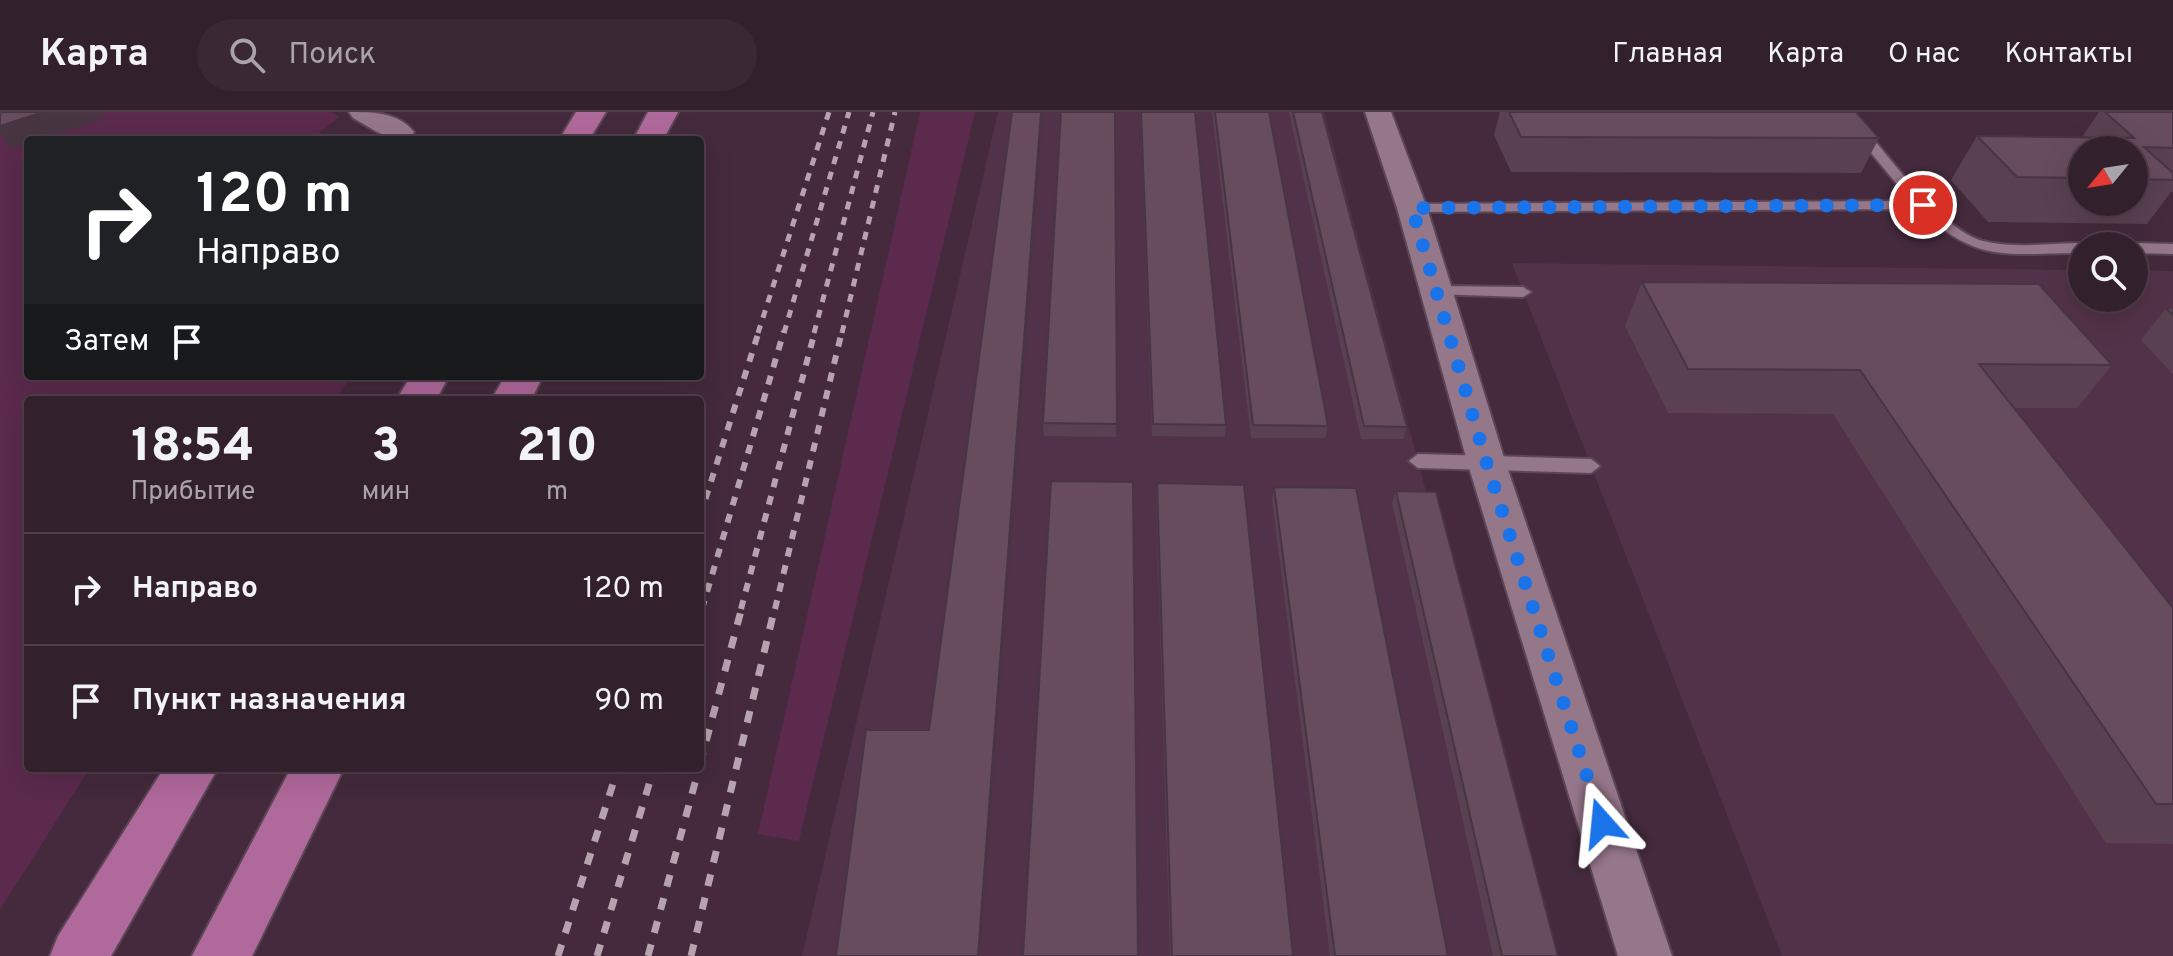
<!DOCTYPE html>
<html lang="ru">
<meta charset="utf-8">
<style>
:root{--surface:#33202d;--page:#3b2835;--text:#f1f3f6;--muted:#a9a3aa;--line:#4e3e49}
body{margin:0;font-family:Overpass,sans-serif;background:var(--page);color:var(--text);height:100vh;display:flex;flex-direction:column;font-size:30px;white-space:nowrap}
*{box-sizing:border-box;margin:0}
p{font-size:26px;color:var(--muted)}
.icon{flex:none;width:44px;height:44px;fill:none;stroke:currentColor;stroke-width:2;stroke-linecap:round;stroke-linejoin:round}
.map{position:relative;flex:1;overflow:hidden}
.drawer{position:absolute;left:24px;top:284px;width:680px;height:376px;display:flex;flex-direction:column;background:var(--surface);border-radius:8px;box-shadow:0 8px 32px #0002,0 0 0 2px var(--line)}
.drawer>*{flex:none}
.hud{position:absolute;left:24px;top:24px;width:680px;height:244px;border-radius:8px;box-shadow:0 8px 32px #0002,0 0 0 2px var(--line);background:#202124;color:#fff;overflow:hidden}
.needle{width:52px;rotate:240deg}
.controls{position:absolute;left:2068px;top:24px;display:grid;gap:16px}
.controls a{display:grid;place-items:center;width:80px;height:80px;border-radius:50%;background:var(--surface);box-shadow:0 8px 32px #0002,0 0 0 2px var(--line);font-size:40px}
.pin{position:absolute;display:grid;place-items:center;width:68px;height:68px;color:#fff;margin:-34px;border:4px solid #fff;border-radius:50%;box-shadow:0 2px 8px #0007}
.me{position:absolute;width:88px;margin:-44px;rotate:342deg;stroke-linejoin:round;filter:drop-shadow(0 0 6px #0008)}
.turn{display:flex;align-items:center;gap:28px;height:168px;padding:0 40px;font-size:36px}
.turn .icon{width:104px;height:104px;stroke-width:2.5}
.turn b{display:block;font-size:56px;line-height:68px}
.then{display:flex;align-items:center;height:76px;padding:0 40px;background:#0003;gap:16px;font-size:30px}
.eta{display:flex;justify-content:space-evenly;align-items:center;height:136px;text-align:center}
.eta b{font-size:48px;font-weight:800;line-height:56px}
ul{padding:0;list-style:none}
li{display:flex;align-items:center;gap:24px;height:112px;padding:0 40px;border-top:2px solid var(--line)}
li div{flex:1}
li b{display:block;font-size:30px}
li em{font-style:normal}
header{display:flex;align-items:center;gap:48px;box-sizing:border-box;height:112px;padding:0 40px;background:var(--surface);border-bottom:2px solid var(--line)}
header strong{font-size:38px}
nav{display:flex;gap:44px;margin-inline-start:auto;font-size:28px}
.search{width:560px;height:72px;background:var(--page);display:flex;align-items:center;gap:20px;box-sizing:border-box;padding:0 28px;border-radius:44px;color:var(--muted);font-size:30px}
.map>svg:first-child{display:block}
.built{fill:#523248}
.green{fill:#5b2a4d}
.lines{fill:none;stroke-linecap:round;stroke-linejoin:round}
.service-casing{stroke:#5b4655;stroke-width:4}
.minor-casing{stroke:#5b4655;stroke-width:4}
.primary-casing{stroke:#5b4655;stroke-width:4}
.service{fill:#95778a;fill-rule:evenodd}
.minor{fill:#95778a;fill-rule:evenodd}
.primary{fill:#b0699b;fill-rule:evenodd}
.rail-far2{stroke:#b7a2b0;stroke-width:5;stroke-dasharray:8 8;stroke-linecap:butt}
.rail-far1{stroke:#b7a2b0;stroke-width:6;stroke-dasharray:9 9;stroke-linecap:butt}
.rail{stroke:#b7a2b0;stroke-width:7;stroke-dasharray:12 12;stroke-linecap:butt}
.wall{fill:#594151;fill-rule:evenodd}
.shaded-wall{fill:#483542}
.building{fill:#674c5e;stroke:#483542;stroke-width:2}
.route{stroke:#1a73e8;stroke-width:14;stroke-dasharray:0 25.2}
</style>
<header>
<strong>Карта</strong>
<div class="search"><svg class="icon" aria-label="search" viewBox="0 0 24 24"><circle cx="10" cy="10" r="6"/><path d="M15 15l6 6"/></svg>Поиск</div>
<nav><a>Главная</a><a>Карта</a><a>О нас</a><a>Контакты</a></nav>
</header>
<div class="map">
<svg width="2173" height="844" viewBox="0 0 2173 844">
<rect width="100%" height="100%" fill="#442a3c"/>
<!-- built -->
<g class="built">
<path d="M 998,0 L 1324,0 L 1551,844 L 802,844 Z"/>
<path d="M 1512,151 L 2082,158 L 2082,186 L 2134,186 L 2134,158 L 2173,159 L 2173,844 L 1782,844 Z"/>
</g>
<!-- green -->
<g class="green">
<path d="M 0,0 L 331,0 L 339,5 L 319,21 L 333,28 L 28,28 L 28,264 L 351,264 L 335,288 L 28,288 L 28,656 L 90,656 L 0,798 Z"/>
<path d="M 920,0 L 975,0 L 799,729 L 758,722 Z"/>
</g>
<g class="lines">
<!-- service casing -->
<g class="service-casing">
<g id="service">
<path d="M 1837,0 L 1851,0 C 1882,35 1939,117 1983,129 C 2015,137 2050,131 2082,131 L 2088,134 L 2082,134 L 2082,141 C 2007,141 1978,153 1919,97 L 1412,100 L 1405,96 L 1412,92 L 1911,89 Z"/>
<path d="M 2134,131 L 2173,132 L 2173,142 L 2134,141 L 2134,134 L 2128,134 Z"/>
<path d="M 1438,174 L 1523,175 L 1531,180 L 1523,185 L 1432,182 L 1432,176 Z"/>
<path d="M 1418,342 L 1591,347 L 1600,354 L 1591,361 L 1418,356 L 1409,349 Z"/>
</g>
</g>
<!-- minor casing -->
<g class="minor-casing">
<g id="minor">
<path d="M 349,0 C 371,0 399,0 414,20 L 410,26 C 389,31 370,15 353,6 Z"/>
<path d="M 1365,0 L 1391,0 L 1427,96 L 1505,349 L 1672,844 L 1618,844 L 1467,349 L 1397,96 Z"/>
</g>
</g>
<!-- primary casing -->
<g class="primary-casing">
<g id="primary">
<path d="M 576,0 L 606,0 L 589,28 L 559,28 Z"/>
<path d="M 648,0 L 678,0 L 663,28 L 633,28 Z"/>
<path d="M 411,264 L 449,264 L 436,288 L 396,288 Z"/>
<path d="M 505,264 L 543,264 L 531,288 L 491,288 Z"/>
<path d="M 164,656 L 218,656 L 111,844 L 50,844 L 58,824 Z"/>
<path d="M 291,656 L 344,656 L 252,844 L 192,844 Z"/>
</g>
</g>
<!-- service -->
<use href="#service" class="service"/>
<!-- minor -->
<use href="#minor" class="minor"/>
<!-- primary -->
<use href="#primary" class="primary"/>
<!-- rail-far2 -->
<g class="rail-far2">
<path d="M 758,221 L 829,0"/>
<path d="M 784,221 L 849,0"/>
<path d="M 814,221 L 873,0"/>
<path d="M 842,221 L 895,0"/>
</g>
<!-- rail-far1 -->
<g class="rail-far1">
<path d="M 700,404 L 759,219"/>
<path d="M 702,497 L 784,219"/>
<path d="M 741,497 L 815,219"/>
<path d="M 775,497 L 842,219"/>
</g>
<!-- rail -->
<g class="rail">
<path d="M 700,503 L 702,495"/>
<path d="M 700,652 L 742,495"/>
<path d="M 558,844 L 618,656"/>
<path d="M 597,844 L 654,656"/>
<path d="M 648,844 L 699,656"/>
<path d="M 691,844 L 775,495"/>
</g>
</g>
<!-- wall -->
<g class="wall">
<path d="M 1115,0 L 1116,325 L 1044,324 L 1043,311 Z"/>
<path d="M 1140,0 L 1195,0 L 1226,313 L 1225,325 L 1152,324 Z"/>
<path d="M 1212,0 L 1269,0 L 1328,314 L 1325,326 L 1251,326 Z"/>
<path d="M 1289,0 L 1322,0 L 1407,315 L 1403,327 L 1361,327 Z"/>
<path d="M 1500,0 L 1856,0 L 1879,26 L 1861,61 L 1511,60 L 1494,23 Z"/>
<path d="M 2099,0 L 2173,0 L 2173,80 L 2171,80 L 2147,112 L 1988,110 L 1951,68 L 1977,24 L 2082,25 ZM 2082,38 L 2134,38 L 2134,90 L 2082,90 Z"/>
<path d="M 1642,170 L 2112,253 L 2077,296 L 2014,296 L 2173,496 L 2173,732 L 2106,731 L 1833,302 L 1668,301 L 1625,214 Z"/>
<path d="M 2166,196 L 2173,196 L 2173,262 L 2141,228 Z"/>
<path d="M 1157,371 L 1293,844 L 1170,844 L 1156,384 Z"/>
<path d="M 1274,375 L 1448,844 L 1330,844 L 1272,388 Z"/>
<path d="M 1396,379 L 1558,844 L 1493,844 L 1392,391 Z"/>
</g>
<!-- shaded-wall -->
<g class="shaded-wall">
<path d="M 43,0 L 102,0 L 105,6 L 38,28 L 28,28 L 28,31 L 10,37 L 0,23 L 0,14 Z"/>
<path d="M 1041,0 L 1043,0 L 980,844 L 978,844 Z"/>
</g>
<!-- building -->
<g class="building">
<path d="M 2,0 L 43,0 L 0,14 L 0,1 Z"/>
<path d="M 1012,0 L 1041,0 L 978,844 L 836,844 L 866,618 L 929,618 Z"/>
<path d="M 1061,0 L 1115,0 L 1117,312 L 1043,311 Z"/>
<path d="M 1141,0 L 1195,0 L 1226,313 L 1153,312 Z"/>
<path d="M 1215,0 L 1269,0 L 1328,314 L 1253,313 Z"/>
<path d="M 1293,0 L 1322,0 L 1407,315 L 1364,314 Z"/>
<path d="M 1509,0 L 1856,0 L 1879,26 L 1521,25 Z"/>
<path d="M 2105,0 L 2173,0 L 2173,36 L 2144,35 L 2173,61 L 2173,68 L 2134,67 L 2134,38 L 2082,38 L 2082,66 L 2017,65 L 1977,24 L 2134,26 Z"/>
<path d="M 1642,170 L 2039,172 L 2112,253 L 1979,252 L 2173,496 L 2173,692 L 2156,692 L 1860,258 L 1688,257 Z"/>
<path d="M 2166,196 L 2173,196 L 2173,203 Z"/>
<path d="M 1051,369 L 1133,370 L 1138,844 L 1023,844 Z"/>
<path d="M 1157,371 L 1244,373 L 1293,844 L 1172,844 Z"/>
<path d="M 1274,375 L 1356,376 L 1448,844 L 1335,844 Z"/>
<path d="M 1396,379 L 1436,380 L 1558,844 L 1502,844 Z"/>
</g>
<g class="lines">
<!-- route -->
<path class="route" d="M 1602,711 L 1486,349 L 1412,96 L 1923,93"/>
</g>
</svg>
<div class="controls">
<a><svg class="needle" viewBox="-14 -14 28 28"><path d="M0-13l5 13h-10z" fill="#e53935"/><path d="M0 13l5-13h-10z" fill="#a9a3aa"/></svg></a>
<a><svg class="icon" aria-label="search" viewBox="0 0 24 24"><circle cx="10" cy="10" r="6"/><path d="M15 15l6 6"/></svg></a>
</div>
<div class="pin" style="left:1923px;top:93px;background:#d93025"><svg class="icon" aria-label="arrive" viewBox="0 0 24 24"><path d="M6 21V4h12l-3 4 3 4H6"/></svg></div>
<svg class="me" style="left:1602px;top:711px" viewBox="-20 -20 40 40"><path d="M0-17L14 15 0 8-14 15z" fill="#1a73e8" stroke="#fff" stroke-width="4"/></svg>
<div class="hud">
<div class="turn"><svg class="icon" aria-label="right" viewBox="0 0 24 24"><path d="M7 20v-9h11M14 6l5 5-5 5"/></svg><div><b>120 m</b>Направо</div></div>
<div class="then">Затем<svg class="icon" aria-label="arrive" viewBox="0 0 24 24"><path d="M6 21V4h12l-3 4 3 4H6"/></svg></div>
</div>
<section class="drawer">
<div class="eta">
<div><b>18:54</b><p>Прибытие</p></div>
<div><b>3</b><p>мин</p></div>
<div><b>210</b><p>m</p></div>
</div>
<ul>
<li><svg class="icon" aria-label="right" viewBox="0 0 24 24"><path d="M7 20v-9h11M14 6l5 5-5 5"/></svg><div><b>Направо</b></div><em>120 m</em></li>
<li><svg class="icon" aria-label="arrive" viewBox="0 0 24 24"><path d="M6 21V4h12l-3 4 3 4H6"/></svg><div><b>Пункт назначения</b></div><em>90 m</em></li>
</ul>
</section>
</div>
